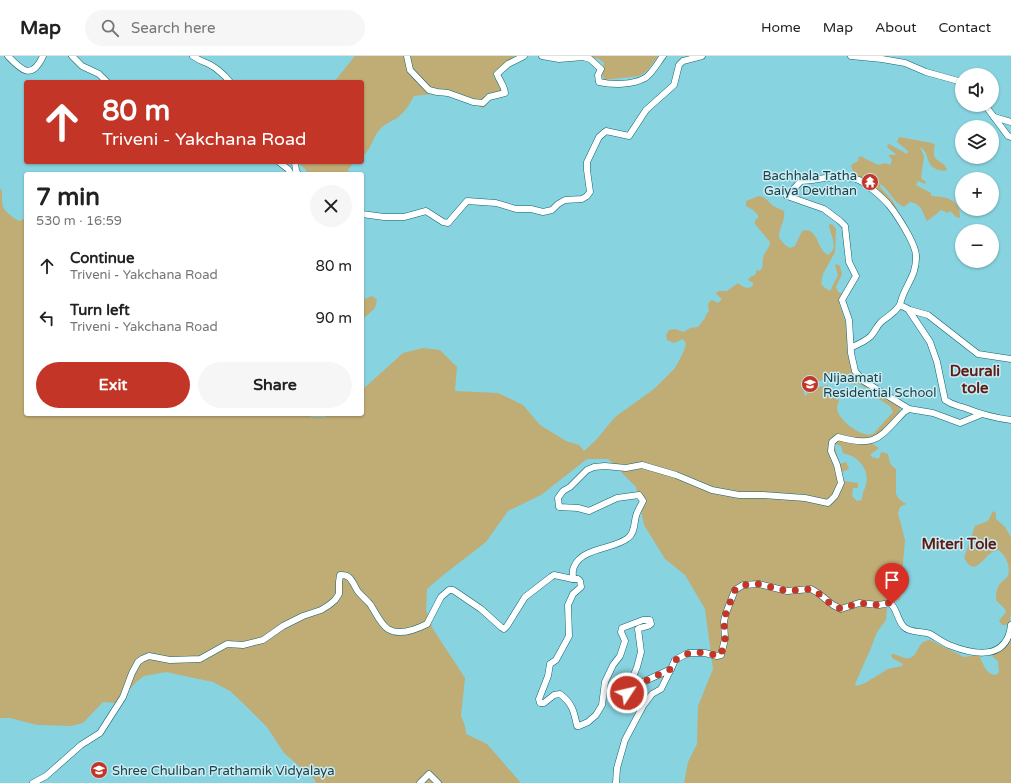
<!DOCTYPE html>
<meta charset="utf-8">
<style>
:root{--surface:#fff;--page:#f6f6f6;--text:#222;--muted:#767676;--line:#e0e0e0;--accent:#c33627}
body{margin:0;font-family:"Varela Round",sans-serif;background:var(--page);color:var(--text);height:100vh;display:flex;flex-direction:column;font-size:15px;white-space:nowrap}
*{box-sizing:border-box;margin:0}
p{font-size:13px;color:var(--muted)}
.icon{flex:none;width:22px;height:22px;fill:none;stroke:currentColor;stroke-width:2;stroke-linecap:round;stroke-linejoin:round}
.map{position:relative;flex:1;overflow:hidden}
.details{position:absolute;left:24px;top:116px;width:340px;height:244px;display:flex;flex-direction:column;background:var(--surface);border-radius:4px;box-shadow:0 1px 3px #0004}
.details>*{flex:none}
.top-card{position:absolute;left:24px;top:24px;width:340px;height:84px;border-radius:4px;box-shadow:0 1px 3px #0004;background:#c33627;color:#fff;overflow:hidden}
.tools{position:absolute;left:955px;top:12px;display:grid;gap:8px}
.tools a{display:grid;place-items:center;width:44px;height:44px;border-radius:50%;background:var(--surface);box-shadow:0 1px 3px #0004;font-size:20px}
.pin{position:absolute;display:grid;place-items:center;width:34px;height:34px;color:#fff;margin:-41px -17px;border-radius:50% 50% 50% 0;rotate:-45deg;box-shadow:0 0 4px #0007}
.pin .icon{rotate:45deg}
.me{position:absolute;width:44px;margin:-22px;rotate:55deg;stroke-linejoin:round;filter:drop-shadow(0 0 3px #0008)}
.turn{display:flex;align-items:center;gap:14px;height:84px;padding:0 12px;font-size:18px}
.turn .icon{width:52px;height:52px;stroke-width:2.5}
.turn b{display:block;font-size:28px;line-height:34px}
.round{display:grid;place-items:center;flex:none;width:42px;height:42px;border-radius:21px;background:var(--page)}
.head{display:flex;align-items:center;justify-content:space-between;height:68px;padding:0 12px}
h1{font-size:24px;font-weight:700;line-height:30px}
.primary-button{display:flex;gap:8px;margin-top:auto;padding:8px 12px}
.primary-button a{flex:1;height:46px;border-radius:24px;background:var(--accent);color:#fff;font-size:16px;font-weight:700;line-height:46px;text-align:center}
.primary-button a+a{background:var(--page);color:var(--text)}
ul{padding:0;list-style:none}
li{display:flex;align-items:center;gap:12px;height:52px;padding:0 12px}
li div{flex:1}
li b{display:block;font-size:15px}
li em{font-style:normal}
header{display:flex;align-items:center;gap:24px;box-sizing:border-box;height:56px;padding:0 20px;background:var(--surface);border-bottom:1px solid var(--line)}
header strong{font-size:19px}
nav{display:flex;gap:22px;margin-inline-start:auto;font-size:14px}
.search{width:280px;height:36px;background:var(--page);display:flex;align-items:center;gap:10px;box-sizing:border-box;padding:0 14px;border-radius:22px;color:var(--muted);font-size:15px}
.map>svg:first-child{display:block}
.green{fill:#c0ac75;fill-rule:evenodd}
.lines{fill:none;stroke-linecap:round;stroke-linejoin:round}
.minor-casing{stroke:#0e6470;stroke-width:7}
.minor{stroke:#fff;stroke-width:6}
.route{stroke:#c33627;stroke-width:7;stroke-dasharray:0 12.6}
.labels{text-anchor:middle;stroke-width:3;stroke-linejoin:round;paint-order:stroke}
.poi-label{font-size:13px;fill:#214046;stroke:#c9edf4;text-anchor:start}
.quarter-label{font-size:15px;font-weight:bold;fill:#5f1b13;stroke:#c9edf4}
</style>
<header>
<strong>Map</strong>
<div class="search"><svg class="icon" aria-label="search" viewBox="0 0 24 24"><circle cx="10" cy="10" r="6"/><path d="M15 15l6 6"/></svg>Search here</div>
<nav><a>Home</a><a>Map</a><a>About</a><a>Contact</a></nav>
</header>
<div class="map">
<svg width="1011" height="727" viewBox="0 0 1011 727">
<rect width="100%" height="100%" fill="#88d3e0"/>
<!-- green -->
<g class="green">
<path d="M 355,0 L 515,0 L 493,18 C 495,24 499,27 502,33 L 499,36 L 484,39 L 488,46 L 484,52 L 448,40 L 432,38 L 414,40 C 409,49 405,56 397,62 C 389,67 383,68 377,77 C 372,85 370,95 362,100 L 362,26 L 334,26 Z"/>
<path d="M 587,0 L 658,0 L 647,15 L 639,20 L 604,24 L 602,16 L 604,7 L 599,3 Z"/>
<path d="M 899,81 L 932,87 L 935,89 C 930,108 942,102 947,113 L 945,115 C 922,113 932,97 920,91 L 924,100 L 921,122 L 926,126 L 925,128 L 918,125 L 916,129 L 931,137 L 931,139 L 932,140 C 947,141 960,143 960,161 L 959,162 L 956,161 L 950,155 L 948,157 L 941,154 L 934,160 L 927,165 C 922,156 923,149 910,146 L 904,151 C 893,147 890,134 880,128 L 880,131 L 892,144 L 897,153 L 896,155 L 884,139 L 854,120 L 851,109 L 858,105 L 859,101 L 860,100 C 866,103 872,106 878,109 L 885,107 L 890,109 L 892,104 L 889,100 L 889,99 L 895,99 L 896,98 L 888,92 L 887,90 L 889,88 L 907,98 L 908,95 L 897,86 Z"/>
<path d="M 298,106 L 354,106 L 348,114 L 349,118 L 307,118 L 306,114 Z"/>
<path d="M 0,132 C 3,136 2,140 2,145 C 2,155 11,160 19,165 L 26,162 L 26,358 L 311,358 L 311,361 L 325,361 L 330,358 L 362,358 L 362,334 L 403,297 L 423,292 L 440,294 L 457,311 L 455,335 L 498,337 L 523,349 L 540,369 L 566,385 L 579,389 L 584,395 L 596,384 L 615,361 L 654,333 L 675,312 L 683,297 L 686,288 L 683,283 L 674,287 L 667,284 L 666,279 L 669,274 L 675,273 L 683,276 L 690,272 L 698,271 L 705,262 L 706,259 L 709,255 L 708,250 L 709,246 L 712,244 L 718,247 L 722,243 L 716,238 L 718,235 L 727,235 L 738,227 C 744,231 746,234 753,230 L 753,227 L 748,224 L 750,221 L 755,219 L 757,214 L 760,215 C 764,210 762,207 763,202 C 764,196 770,192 770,186 L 755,168 L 755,164 L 758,162 L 758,159 L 753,154 L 746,150 L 746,145 L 759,140 L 763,141 L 767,144 L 773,150 L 784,155 C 786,165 778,173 779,182 L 785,189 L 790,192 L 795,190 L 802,175 L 807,174 C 819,177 817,193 828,199 C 839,192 831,180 829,170 L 830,168 L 833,169 L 836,173 L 835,196 L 823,218 L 821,228 L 825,232 L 830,235 L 838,219 L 835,209 L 837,208 L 840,210 L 842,218 L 836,231 L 838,236 L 843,238 L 839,247 L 847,271 L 847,295 L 850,307 L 854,316 L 869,331 L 866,332 L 857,327 L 855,329 L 828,318 L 828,323 L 802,329 L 805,340 L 807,339 L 806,334 L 828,329 L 831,341 L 839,344 C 838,348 836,352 838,356 C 841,366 865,384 874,377 L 893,356 L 890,350 L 864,334 L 888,344 L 900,351 L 899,359 L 871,387 L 879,392 L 870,399 L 873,402 L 874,401 L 877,403 L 880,401 L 880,398 L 882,396 L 888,398 C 889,404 890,410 896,413 L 896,438 L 899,443 L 906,448 L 900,451 L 898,457 L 905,484 L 900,542 L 899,544 L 886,545 L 878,552 L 887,552 L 886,564 L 877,576 L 871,592 L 855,628 L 857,630 L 865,627 L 888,613 L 902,610 L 903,608 L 892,602 L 891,598 C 897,597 904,604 910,602 C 919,599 917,585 930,584 L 964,601 L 979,599 C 983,607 986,619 996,619 L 999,616 L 998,605 L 993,601 L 992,598 L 1010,586 L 1011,579 L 1011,727 L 684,727 L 688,706 L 697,688 L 698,650 L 713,613 L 705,553 L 685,519 L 665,503 L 644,469 L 636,431 L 608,403 L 587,403 L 541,439 L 508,455 L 486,486 L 442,520 L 427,533 L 426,554 L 433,573 L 465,622 L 461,660 L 465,670 L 466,678 L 487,688 L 521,727 L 316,727 L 314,723 L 284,697 L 267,671 L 245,649 L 230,635 L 213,626 L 166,616 L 144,620 L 136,626 L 118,647 L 103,646 L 83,667 L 71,670 L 37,669 L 10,662 L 0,662 ZM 835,388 L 841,390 L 843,397 C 846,398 849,399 852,400 C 863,406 869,417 866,429 C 864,435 862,438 862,444 L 857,445 L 852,440 L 853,432 L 858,432 L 858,427 L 844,425 L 842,416 L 849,413 L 846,406 L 840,408 L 834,389 Z"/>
<path d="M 372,240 L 377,244 L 375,252 L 362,264 L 362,244 Z"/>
<path d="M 993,455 L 996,457 L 996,463 L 1005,471 L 1011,481 L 1011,555 L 1010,566 L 1006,569 L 1002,569 L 999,565 L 1006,556 L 1005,553 L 996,544 C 996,540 996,535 998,531 C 1000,526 1005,524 1008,520 C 1011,512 1006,498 998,494 C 987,496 984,507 974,511 L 969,509 L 964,502 L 975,470 L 988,465 Z"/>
</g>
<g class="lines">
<!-- minor casing -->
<g class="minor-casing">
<g id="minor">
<path d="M 8,0 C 22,15 32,24 43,0"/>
<path d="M 72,0 L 82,10 L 99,18 L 107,26"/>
<path d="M 193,0 C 197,3 199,4 204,6 C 213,9 224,18 230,26"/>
<path d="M 407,0 L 410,14 L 429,34 L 437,36 L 448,37 L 473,46 L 483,47 L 489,41 L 505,37 C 504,29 500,26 497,18 L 508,8 L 524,0"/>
<path d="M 542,0 L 559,3 L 583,1 L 590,3 L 601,13 L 598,19 L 599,26 C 612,29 633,29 645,22 C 651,19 659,5 663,0"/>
<path d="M 851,0 L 882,3 L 905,7 L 926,16 L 962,26"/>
<path d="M 985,49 L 1008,80 L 1011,81"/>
<path d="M 994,61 L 1011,66"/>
<path d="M 279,106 L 288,113 L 291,118"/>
<path d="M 295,106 L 296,115 L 298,118"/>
<path d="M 362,158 L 384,161 L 404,161 L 426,155 L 443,166 L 448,167 L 467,145 L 496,147 L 516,153 L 531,153 L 543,156 L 552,154 L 558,148 L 565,144 L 582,143 L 587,140 L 590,136 L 587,114 L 587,106 L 599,81 L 606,75 L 629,80 L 646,54 L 674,29 L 679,9 L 683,5 L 702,0"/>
<path d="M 910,254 L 928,259 L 978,298 L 1011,303"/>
<path d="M 852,291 C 859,288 866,285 871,280 C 875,275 877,270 881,266 C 889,259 893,259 900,249"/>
<path d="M 982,358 L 960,367 L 933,357 L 909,353 L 862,324 L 855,315 L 851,297 L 849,264 L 842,244 L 856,220 L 849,206 L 845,170 L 840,165 L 824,153 L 787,140 L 801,125 C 818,124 839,118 856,123 C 864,125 883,142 889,149 C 897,159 916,188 916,200 C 917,221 903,231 900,249 L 908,253 L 930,286 L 937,306 L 945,344 C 954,350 956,349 965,352 C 980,358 995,362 1011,364"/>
<path d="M 671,613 L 675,604 L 688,597 L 705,597 L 717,600 L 721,599 L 725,583 L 724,565 L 726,557 L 735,534 L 743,529 L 759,528 L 787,535 L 811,533 L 818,537 L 833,549 L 841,553 L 859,547 L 879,549 L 890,547 C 897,552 897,564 904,571 C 910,577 922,575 930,578 C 936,581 942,586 949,589 C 974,599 1007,605 1011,569"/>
<path d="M 33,727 L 46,720 L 81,689 L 100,677 L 123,641 L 132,617 L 138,606 L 142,603 L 149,600 L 170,604 L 200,603 L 227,588 L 243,589 L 263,584 L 283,570 L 303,560 L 321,554 L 329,549 L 335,544 L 339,538 L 339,526 L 340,519 C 351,518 352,526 357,534 C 360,539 366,543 370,548 C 375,555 380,568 388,573 C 399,580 417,573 427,568 L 441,541 L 449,534 L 453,534 L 481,553 L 501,571 L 504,573 L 507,570 L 525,541 L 551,521 L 554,519 L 573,523"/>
<path d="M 420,727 L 429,718 L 438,727"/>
<path d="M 616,727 L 617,712 L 625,684 L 643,650 L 652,638 L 661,633 L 671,613 L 643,626 L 633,637 L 629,638 L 625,634 L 634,625 L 633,621 L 637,611 L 641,596 L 638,573 C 642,570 647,572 651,568 L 650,564 L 643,564 L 622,572 L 621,576 L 625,585 L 620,600 L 613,609 L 605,626 L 602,649 L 596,659 L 588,666 L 579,670 L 577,670 C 574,655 572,647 560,638 L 554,639 L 544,647 L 540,647 L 539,643 L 548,620 L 550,608 L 556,604 L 569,580 L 568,549 L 573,538 L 581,531 L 580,525 L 578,523 L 573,523 C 573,519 572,514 574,511 C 582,491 613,494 628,482 C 635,477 634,467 636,460 C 637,455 641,450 643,445 L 639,439 L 617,442 L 589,455 L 578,452 L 559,451 L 558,442 L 563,435 L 570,431 L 587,414 L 594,411 L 605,410 L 626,412 L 642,409 L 676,419 L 712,434 L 739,439 L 763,439 L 805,442 L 828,447 L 835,440 L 841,427 L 837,409 L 831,395 L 832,386 L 838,381 C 876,392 879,382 904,356 L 909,353"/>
</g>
</g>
<!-- minor -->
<use href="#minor" class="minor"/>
</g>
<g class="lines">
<!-- route -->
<path class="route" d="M 627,637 L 633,637 L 643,626 L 671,613 C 672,607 675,604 680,601 C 690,595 701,596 711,598 C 715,599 717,600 721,599 L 725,583 L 724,565 L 726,557 L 735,534 L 743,529 L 759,528 L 787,535 L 810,533 L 818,537 L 832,549 L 841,553 L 859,547 L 879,549 L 888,547 L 892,548"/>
</g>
<!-- icons -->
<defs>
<g id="temple-disc" transform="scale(0.9)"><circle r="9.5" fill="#c33627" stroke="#c9edf4"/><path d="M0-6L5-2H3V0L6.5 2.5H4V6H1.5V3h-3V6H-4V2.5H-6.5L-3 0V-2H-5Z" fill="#fff"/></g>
<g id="school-disc" transform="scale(0.9)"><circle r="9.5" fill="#c33627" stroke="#c9edf4"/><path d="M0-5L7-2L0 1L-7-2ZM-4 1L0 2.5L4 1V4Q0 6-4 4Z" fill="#fff"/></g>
</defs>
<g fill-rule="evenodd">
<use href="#temple-disc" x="870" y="126"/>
<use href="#school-disc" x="810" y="328"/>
<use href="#school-disc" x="99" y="714"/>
</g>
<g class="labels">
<!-- poi labels -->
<g class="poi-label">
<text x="857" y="124" text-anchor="end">Bachhala Tatha<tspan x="857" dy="15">Gaiya Devithan</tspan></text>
<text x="823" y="326">Nijaamati<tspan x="823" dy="15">Residential School</tspan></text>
<text x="112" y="719">Shree Chuliban Prathamik Vidyalaya</text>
</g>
<!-- quarter labels -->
<g class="quarter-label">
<text x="975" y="320">Deurali<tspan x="975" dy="17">tole</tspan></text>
<text x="959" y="493">Miteri Tole</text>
</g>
</g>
</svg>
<div class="tools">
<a><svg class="icon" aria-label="sound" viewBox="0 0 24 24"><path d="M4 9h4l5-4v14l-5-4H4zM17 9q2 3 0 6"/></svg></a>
<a><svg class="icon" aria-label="layers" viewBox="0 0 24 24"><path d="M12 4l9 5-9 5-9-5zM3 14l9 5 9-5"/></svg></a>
<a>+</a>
<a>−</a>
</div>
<div class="pin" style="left:892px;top:548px;background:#d93025"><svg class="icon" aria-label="arrive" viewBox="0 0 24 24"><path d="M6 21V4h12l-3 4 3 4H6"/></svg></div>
<svg class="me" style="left:627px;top:637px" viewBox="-20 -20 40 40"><circle r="17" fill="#c33627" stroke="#fff" stroke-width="3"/><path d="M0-11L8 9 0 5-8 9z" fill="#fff"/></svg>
<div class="top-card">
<div class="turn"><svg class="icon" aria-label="ahead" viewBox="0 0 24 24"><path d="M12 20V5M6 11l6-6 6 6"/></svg><div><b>80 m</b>Triveni - Yakchana Road</div></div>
</div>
<section class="details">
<div class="head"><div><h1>7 min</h1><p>530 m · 16:59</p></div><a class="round"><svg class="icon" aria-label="close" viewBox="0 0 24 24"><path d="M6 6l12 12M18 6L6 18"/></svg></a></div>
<ul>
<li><svg class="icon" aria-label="ahead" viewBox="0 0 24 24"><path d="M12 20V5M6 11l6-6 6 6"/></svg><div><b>Continue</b><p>Triveni - Yakchana Road</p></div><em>80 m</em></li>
<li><svg class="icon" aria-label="left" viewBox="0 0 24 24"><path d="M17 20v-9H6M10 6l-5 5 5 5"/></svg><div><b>Turn left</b><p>Triveni - Yakchana Road</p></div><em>90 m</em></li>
</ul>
<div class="primary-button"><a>Exit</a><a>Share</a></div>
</section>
</div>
